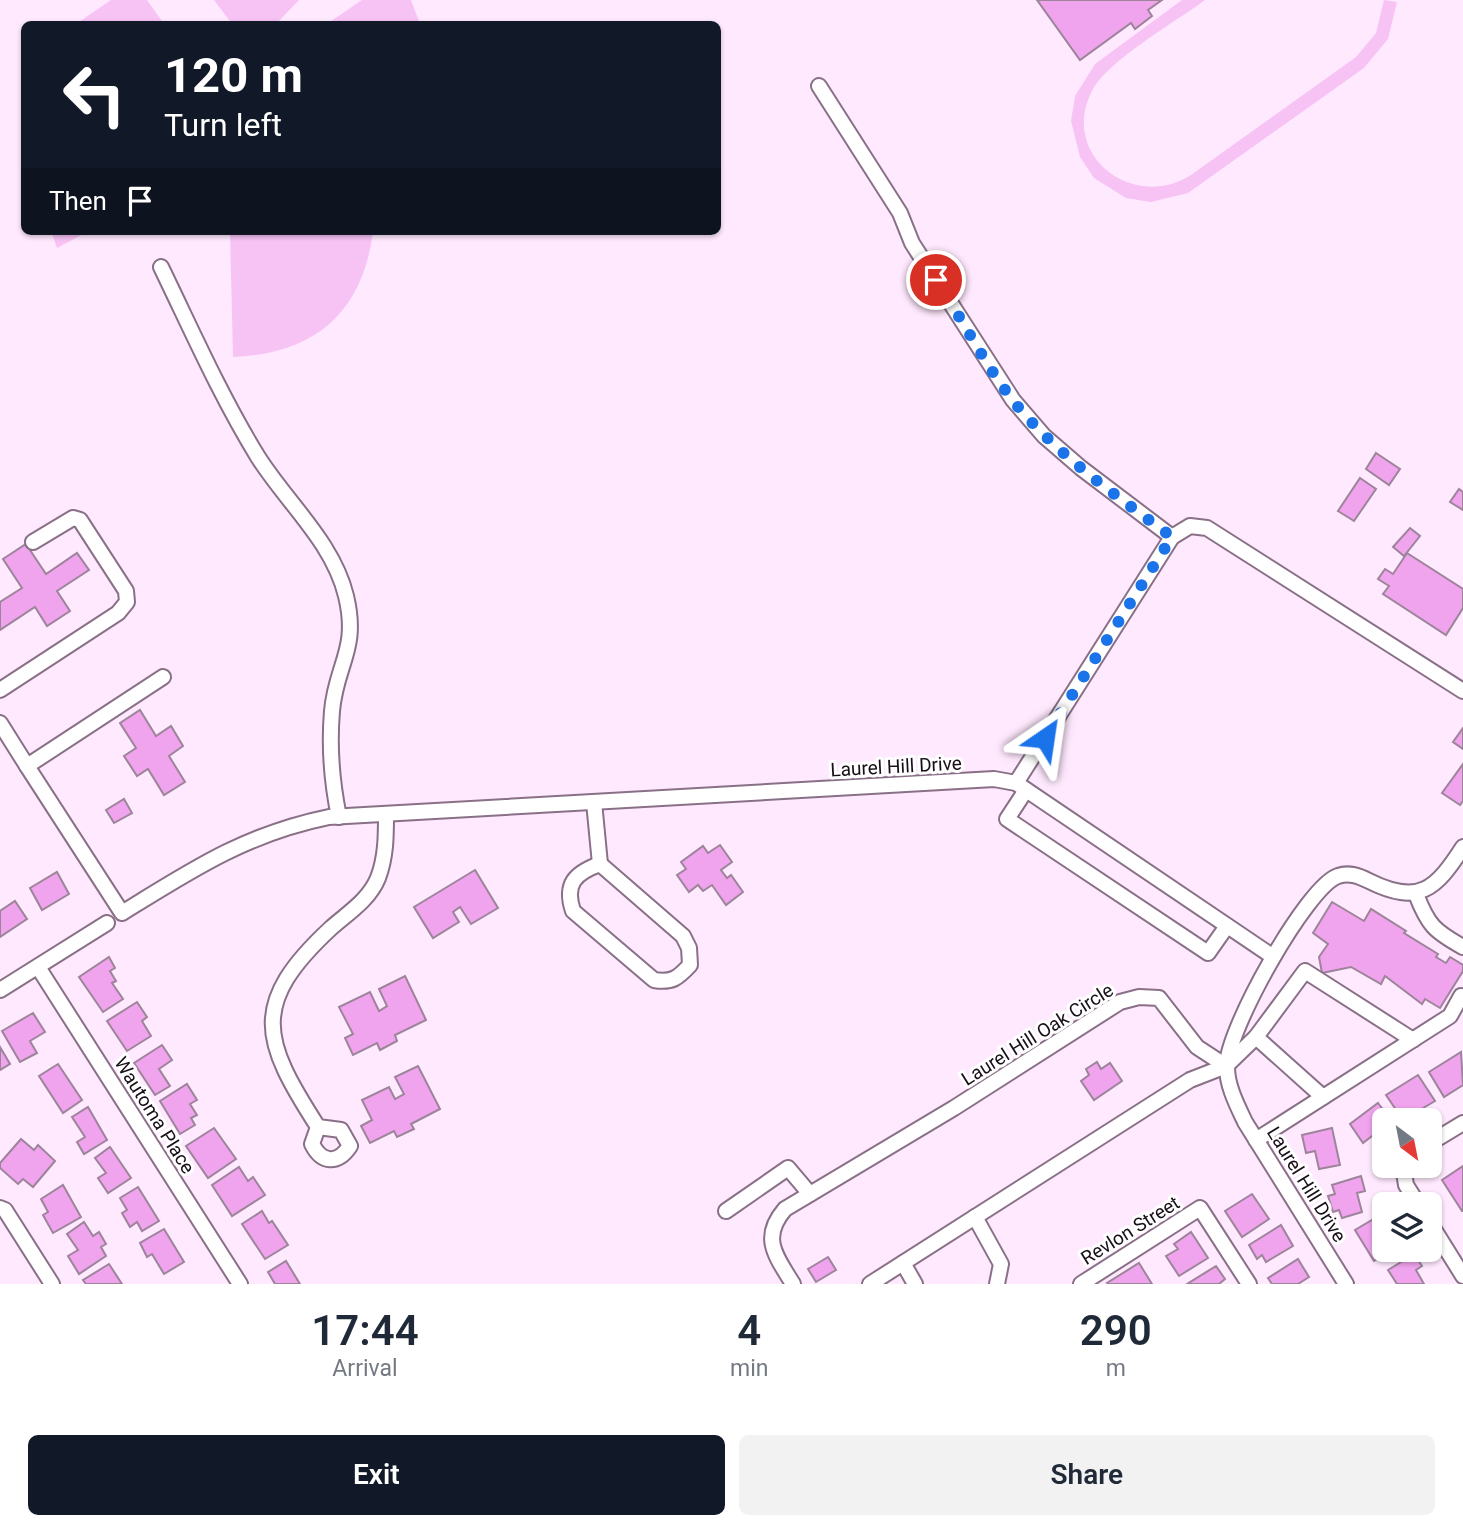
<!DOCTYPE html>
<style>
:root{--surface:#fff;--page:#f2f2f3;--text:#1f2937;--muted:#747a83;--accent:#111827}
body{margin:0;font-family:Roboto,sans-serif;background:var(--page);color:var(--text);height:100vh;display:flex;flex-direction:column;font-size:26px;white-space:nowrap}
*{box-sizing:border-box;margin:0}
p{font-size:23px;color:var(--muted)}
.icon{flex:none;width:38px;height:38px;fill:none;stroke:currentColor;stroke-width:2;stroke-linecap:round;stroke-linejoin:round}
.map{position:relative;height:1284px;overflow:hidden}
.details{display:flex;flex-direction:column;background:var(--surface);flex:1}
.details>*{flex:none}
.banner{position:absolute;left:21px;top:21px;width:700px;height:214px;border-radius:10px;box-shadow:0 2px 5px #0004;background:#111827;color:#fff;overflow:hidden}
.needle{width:46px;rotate:148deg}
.fabs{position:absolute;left:1372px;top:1108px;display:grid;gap:14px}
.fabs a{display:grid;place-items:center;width:70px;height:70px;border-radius:10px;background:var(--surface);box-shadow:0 2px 5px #0004;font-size:35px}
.pin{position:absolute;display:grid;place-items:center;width:60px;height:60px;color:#fff;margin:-30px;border:4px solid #fff;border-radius:50%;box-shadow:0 2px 7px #0007}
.me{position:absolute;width:77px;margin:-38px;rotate:32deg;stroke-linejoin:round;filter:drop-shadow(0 0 5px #0008)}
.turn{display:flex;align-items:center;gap:24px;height:147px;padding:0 28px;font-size:32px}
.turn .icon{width:91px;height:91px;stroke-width:2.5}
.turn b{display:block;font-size:49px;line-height:60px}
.then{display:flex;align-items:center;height:66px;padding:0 28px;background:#0003;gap:14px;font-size:26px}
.eta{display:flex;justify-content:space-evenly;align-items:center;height:119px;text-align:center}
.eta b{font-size:42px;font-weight:600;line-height:49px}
.action{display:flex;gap:14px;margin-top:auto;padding:14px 28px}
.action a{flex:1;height:80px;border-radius:10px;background:var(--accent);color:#fff;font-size:28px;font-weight:600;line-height:80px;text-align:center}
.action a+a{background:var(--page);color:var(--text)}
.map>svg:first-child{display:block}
.green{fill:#f7c3f5}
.building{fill:#f0a4ed;stroke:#9d849b;stroke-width:2}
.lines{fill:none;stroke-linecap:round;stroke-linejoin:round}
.minor-casing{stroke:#897087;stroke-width:18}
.minor{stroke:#fff;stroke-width:14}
.route{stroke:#1a73e8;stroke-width:12;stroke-dasharray:0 21.6}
.labels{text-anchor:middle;stroke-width:6;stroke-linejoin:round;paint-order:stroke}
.street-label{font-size:19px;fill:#170e17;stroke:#fefefe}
</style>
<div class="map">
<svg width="1463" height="1284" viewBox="0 0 1463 1284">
<rect width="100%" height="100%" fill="#ffe9fe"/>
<!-- green -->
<g class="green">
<path d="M 111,0 L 147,0 L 164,24 L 76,24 Z"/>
<path d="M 214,0 L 299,0 L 276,24 L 232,24 Z"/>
<path d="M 362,0 L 411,0 L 420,24 L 327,24 Z"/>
<path d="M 1182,0 L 1205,0 C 1177,21 1107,61 1092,91 C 1059,155 1133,212 1191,175 L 1356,57 L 1376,33 L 1384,0 L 1397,2 L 1388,39 L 1364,68 L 1188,193 L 1151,202 L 1126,198 L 1094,178 L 1080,157 L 1071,121 L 1075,96 L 1095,64 Z"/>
<path d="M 51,231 L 89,231 L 57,248 Z"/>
<path d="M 230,231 L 373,231 C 363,313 314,354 233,357 Z"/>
</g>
<!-- building -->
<g class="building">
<path d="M 1037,0 L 1162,0 L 1148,10 L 1152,16 L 1135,29 L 1131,23 L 1080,60 Z"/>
<path d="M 1376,453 L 1400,469 L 1389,485 L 1366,469 Z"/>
<path d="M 1360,478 L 1376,489 L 1354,521 L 1338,511 Z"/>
<path d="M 1459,489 L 1463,492 L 1463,510 L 1450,502 Z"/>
<path d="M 1410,528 L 1420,536 L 1404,556 L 1393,547 Z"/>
<path d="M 26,544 L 46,574 L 77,553 L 89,570 L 57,591 L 70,611 L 47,626 L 35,607 L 0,630 L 0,602 L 22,588 L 3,559 Z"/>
<path d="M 1407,553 L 1463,589 L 1463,608 L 1446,635 L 1383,594 L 1389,586 L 1378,579 L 1385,569 L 1393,574 Z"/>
<path d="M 140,710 L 156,736 L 171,726 L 183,746 L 169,756 L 185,782 L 164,795 L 148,769 L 137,776 L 124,756 L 136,748 L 120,723 Z"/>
<path d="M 1463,728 L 1463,749 L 1453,742 Z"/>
<path d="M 1463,764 L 1463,801 L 1460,805 L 1442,793 Z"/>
<path d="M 124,799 L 132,813 L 114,823 L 106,810 Z"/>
<path d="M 720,845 L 732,862 L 721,870 L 727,878 L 731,875 L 743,892 L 726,905 L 712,885 L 703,891 L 698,885 L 689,892 L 677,875 L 686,869 L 681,862 L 703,846 L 708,853 Z"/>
<path d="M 475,870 L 498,908 L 471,924 L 460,907 L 453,912 L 459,922 L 433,938 L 414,907 Z"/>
<path d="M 57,872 L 69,894 L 42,910 L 30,888 Z"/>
<path d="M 15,901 L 27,919 L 0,937 L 0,911 Z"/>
<path d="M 1332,902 L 1364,921 L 1371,909 L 1406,931 L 1404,933 L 1438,954 L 1436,957 L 1446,963 L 1450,957 L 1463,965 L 1463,971 L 1440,1008 L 1425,999 L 1422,1004 L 1385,976 L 1381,984 L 1351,967 L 1322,973 L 1319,957 L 1328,944 L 1313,933 Z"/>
<path d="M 109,957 L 115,968 L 110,971 L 116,981 L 112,983 L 123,999 L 103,1012 L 79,977 Z"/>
<path d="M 405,976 L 426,1020 L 395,1035 L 397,1041 L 380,1050 L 377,1043 L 353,1055 L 345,1038 L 353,1034 L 339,1007 L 370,992 L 379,1011 L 387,1006 L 379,989 Z"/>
<path d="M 137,1002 L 147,1017 L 142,1021 L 151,1036 L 127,1051 L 107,1021 Z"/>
<path d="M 33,1013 L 45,1032 L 30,1041 L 37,1053 L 20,1062 L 2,1031 Z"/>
<path d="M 162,1045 L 172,1060 L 159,1069 L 170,1086 L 155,1095 L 134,1063 Z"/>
<path d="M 0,1047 L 10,1064 L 0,1070 Z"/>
<path d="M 1461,1052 L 1463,1085 L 1444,1097 L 1429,1072 Z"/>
<path d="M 1097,1062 L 1101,1069 L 1110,1063 L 1122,1081 L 1094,1100 L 1081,1081 L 1089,1075 L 1086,1069 Z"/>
<path d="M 58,1064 L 82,1100 L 63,1113 L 39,1076 Z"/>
<path d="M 418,1066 L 440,1109 L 411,1124 L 414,1129 L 397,1137 L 394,1131 L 370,1143 L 361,1126 L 372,1120 L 362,1100 L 389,1087 L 395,1099 L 404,1094 L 395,1077 Z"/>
<path d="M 1418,1075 L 1435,1101 L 1403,1120 L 1386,1095 Z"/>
<path d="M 187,1084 L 197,1100 L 190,1104 L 197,1115 L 191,1118 L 195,1125 L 180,1134 L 160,1101 Z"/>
<path d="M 1378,1103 L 1391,1120 L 1384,1120 L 1384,1134 L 1381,1129 L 1363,1143 L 1350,1124 Z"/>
<path d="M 88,1107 L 107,1140 L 84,1154 L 77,1142 L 85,1137 L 72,1117 Z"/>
<path d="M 214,1128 L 236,1159 L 208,1178 L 186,1146 Z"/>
<path d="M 1332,1128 L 1340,1165 L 1319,1169 L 1315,1151 L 1306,1153 L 1302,1135 Z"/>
<path d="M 21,1139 L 34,1150 L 38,1145 L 55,1161 L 33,1187 L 23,1179 L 18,1184 L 0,1168 L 0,1163 Z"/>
<path d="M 110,1147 L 131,1178 L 108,1193 L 98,1178 L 106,1173 L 95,1158 Z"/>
<path d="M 1463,1166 L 1463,1211 L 1462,1211 L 1442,1180 Z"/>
<path d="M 239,1167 L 248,1181 L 253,1177 L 265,1195 L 232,1216 L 212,1185 Z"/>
<path d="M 1361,1176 L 1365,1191 L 1357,1193 L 1362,1212 L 1342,1218 L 1339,1210 L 1333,1212 L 1328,1196 L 1335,1194 L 1332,1185 Z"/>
<path d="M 63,1185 L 81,1217 L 53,1233 L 43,1215 L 48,1212 L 41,1199 Z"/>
<path d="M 138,1187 L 159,1221 L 142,1231 L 137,1222 L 130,1227 L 122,1213 L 127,1210 L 120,1198 Z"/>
<path d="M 1252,1194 L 1269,1219 L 1242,1237 L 1225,1211 Z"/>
<path d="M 262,1211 L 269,1223 L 272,1221 L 288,1245 L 265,1259 L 242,1224 Z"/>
<path d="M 1382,1214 L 1384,1250 L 1392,1250 L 1374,1261 L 1355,1230 Z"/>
<path d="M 84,1222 L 93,1236 L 99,1232 L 106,1244 L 101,1247 L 106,1256 L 79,1274 L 68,1256 L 78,1250 L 67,1234 Z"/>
<path d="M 1281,1225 L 1293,1246 L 1266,1262 L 1262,1255 L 1257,1259 L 1249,1245 Z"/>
<path d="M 164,1229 L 184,1262 L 164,1274 L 152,1254 L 147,1257 L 140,1243 Z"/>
<path d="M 1191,1232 L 1208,1258 L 1179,1276 L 1166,1256 L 1178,1249 L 1174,1244 Z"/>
<path d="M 1414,1254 L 1422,1266 L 1416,1270 L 1424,1284 L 1397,1284 L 1388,1270 Z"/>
<path d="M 828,1257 L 836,1270 L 816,1282 L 808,1269 Z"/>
<path d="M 1298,1259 L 1309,1277 L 1298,1284 L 1272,1284 L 1268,1278 Z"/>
<path d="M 286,1261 L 300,1284 L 275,1284 L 268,1272 Z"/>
<path d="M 1139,1263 L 1152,1284 L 1108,1284 L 1107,1283 Z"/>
<path d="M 109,1264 L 122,1284 L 86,1284 L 83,1280 Z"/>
<path d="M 1216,1266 L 1225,1279 L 1219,1284 L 1187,1284 Z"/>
</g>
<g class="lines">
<!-- minor casing -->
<g class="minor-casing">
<g id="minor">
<path d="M 819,86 L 900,213 L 912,243 L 1013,400 L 1044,436 L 1081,468 L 1172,537"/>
<path d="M 161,267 C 192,331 221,397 258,457 C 287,503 333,542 346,596 C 359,650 336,664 332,711 C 329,746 332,783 339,817"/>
<path d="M 163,677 L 27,766 L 122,913 C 193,869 246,834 329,817 L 994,779 L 1016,783 L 1272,956"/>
<path d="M 0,690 L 118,613 L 127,602 L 126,591 L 80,520 L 73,518 L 33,542"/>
<path d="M 0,723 L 27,766"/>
<path d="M 1016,783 L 1172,537 L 1190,526 L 1207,528 L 1463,691"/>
<path d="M 1026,790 L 1007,819 L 1208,953 L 1227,926"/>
<path d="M 594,802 L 600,864"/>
<path d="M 600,864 L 683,936 L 689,948 L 690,965 C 678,978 672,983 654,980 L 573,911 C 564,884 575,873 600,864 Z"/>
<path d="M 1416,894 C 1428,925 1434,931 1463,947"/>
<path d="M 38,967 L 240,1284"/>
<path d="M 0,990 L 107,923"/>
<path d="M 1256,1037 L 1323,1097"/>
<path d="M 318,1127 L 341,1130 L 350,1146 C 338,1164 322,1164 312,1144 L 318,1127 C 262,1040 249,1004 331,928 C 348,913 369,900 378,878 C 386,857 386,836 386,814"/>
<path d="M 1256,1140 L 1450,1016 L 1461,996"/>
<path d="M 1430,1143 L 1463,1123"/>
<path d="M 1403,1166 L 1406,1185 L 1418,1204"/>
<path d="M 0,1208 L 5,1210 L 52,1284"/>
<path d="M 726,1211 L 788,1168 L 810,1194"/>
<path d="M 975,1217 L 1001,1264 L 997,1284"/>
<path d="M 1430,1223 L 1463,1276"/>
<path d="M 903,1263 L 915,1284"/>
<path d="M 793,1284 C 776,1256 760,1238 785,1209 L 954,1108 L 1120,1002 L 1139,997 L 1159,998 L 1197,1047 L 1226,1066"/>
<path d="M 870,1284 L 1190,1080 L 1226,1066 L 1256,1037 L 1305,971 L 1413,1040"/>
<path d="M 1081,1284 L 1200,1208 L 1249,1284"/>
<path d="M 1346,1284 L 1245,1122 C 1237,1105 1227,1086 1227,1067 C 1225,1033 1307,886 1338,876 C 1349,872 1359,876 1369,881 C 1419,906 1436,889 1463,847"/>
</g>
</g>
<!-- minor -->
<use href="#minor" class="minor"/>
</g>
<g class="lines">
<!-- route -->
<path class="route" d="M 936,280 C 963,320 985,365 1014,402 C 1058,456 1117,496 1172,537 L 1045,738"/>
</g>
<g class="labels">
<!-- street labels -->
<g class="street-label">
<text transform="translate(896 766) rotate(-3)" y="7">Laurel Hill Drive</text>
<text transform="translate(1037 1034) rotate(-32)" y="7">Laurel Hill Oak Circle</text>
<text transform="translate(155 1115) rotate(58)" y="7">Wautoma Place</text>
<text transform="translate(1307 1184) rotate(58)" y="7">Laurel Hill Drive</text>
<text transform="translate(1130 1230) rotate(-32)" y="7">Revlon Street</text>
</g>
</g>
</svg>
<div class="fabs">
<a><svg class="needle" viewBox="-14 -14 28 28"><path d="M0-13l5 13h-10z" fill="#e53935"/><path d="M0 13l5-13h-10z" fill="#747a83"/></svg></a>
<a><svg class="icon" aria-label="layers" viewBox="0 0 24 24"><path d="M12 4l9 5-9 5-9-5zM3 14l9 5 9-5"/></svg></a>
</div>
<div class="pin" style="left:936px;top:280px;background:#d93025"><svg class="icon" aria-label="arrive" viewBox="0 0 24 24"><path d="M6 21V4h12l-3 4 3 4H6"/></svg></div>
<svg class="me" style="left:1045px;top:738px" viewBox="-20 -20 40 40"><path d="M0-17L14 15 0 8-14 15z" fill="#1a73e8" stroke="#fff" stroke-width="4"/></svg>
<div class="banner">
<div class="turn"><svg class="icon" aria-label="left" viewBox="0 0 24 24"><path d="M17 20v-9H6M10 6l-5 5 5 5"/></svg><div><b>120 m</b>Turn left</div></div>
<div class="then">Then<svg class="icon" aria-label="arrive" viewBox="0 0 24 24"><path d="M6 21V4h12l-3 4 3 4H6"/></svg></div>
</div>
</div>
<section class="details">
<div class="eta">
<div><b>17:44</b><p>Arrival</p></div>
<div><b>4</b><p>min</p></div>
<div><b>290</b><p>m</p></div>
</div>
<div class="action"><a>Exit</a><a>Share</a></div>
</section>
